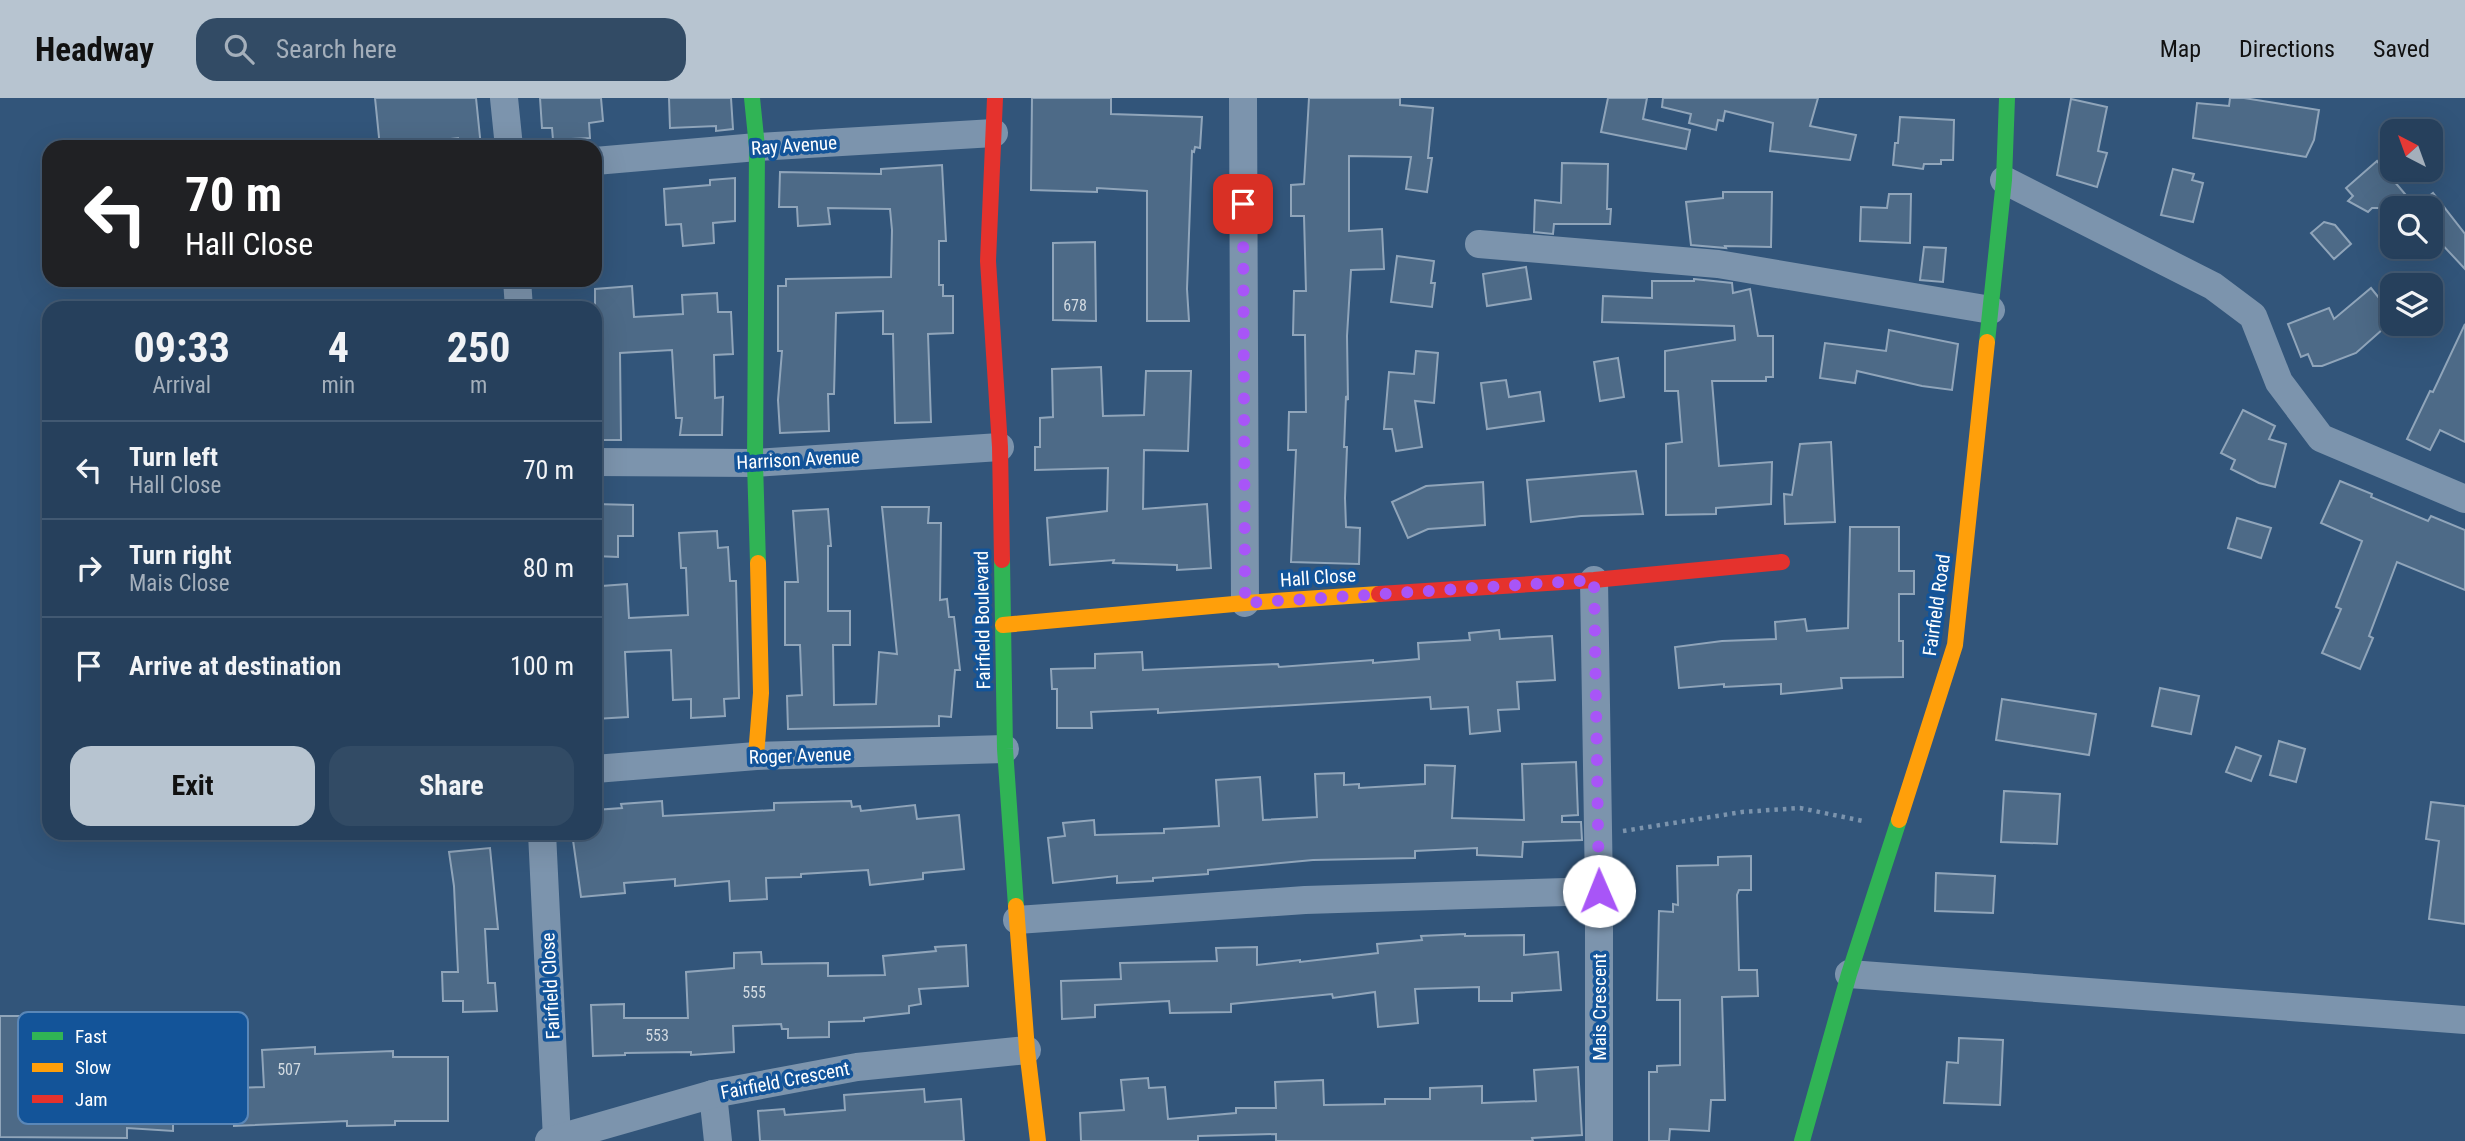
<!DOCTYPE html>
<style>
:root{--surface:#26405c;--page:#324b65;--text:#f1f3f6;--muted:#a4afbb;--line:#425972;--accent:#b7c4d0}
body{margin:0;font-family:"Roboto Condensed",sans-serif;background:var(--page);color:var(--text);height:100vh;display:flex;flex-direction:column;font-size:26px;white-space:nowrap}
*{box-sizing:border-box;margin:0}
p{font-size:23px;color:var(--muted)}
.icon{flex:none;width:38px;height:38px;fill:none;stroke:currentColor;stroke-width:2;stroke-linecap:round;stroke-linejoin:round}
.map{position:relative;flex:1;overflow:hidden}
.drawer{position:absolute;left:42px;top:203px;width:560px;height:539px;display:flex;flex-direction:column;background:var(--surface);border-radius:21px;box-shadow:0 7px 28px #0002,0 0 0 2px var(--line)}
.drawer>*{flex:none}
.banner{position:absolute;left:42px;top:42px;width:560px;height:147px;border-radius:21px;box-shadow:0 7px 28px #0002,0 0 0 2px var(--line);background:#202124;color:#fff;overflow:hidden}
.needle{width:46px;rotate:319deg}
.controls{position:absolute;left:2380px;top:21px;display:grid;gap:14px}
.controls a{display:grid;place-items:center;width:63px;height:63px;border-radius:14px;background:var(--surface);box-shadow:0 7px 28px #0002,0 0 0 2px var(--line);font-size:35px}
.pin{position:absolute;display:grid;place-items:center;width:60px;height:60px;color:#fff;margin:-30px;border-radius:14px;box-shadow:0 4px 10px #0006}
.me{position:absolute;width:77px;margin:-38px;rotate:359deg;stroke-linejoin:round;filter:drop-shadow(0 0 5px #0008)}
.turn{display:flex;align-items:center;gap:24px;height:147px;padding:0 28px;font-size:32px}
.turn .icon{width:91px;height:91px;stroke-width:2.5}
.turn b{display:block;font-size:49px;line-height:60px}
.eta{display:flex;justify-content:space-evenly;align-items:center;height:119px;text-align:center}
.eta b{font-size:42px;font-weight:700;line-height:49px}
.primary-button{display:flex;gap:14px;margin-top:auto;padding:14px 28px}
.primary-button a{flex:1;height:80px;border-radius:21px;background:var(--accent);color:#111;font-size:28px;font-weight:700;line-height:80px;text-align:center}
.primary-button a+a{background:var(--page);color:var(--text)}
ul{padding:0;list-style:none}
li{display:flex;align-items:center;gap:21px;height:98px;padding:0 28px;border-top:2px solid var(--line)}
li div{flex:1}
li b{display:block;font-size:26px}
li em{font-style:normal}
header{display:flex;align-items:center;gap:42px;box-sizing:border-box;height:98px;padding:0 35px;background:var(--accent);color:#111}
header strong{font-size:33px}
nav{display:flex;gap:38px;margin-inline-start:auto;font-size:24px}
.search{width:490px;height:63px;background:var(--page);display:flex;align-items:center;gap:18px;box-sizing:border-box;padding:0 24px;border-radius:21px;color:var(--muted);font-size:26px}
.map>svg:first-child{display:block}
.building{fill:#4d6a87;stroke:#90a5ba;stroke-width:2}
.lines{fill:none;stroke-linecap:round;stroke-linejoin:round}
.path{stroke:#7c94ad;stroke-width:4.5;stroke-dasharray:3.5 5;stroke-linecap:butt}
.street{stroke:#7c94ad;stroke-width:28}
.fast{stroke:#30b455;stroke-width:16}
.slow{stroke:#ff9f0a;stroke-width:16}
.jam{stroke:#e5322d;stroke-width:16}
.route{stroke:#a855f7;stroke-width:12;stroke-dasharray:0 21.6}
.labels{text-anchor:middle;stroke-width:7;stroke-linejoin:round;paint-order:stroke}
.number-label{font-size:16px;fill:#d2dae1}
.street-label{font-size:19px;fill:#fff;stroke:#135499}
.key{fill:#135499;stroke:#5a87b8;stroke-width:2}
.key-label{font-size:19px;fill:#fff}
</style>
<header>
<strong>Headway</strong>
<div class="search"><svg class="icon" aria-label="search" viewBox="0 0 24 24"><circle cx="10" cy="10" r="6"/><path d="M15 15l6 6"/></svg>Search here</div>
<nav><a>Map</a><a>Directions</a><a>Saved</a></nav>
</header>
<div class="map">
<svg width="2465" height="1043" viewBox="0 0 2465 1043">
<rect width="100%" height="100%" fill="#32557a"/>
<!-- building -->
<g class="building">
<path d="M 375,0 L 476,0 L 481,49 L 458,49 L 458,40 L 380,49 Z"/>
<path d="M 540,0 L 601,0 L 603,23 L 589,25 L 590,40 L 553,42 L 552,30 L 542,30 Z"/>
<path d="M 669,0 L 731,0 L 733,31 L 716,33 L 716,28 L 670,30 Z"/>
<path d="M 1032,0 L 1111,0 L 1111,16 L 1202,19 L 1200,50 L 1195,49 L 1194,54 L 1192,53 L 1187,191 L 1189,223 L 1147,223 L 1147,93 L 1097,90 L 1097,94 L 1031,92 Z"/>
<path d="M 1309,0 L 1400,0 L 1400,7 L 1433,10 L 1428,60 L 1432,60 L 1427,94 L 1406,91 L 1411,59 L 1349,58 L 1349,133 L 1382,131 L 1384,171 L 1351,172 L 1347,238 L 1348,302 L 1346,298 L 1344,349 L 1347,349 L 1345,400 L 1346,429 L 1360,430 L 1359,466 L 1291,464 L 1296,352 L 1288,352 L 1289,314 L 1306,314 L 1305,237 L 1293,237 L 1294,193 L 1306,193 L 1304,118 L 1291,118 L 1291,87 L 1304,86 Z"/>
<path d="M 1608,0 L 1647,0 L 1643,21 L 1690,32 L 1686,51 L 1601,34 Z"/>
<path d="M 1663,0 L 1818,0 L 1810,28 L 1856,37 L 1850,62 L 1770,53 L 1773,25 L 1725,13 L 1723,23 L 1718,22 L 1716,32 L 1689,25 L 1691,16 L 1662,9 Z"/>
<path d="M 2230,0 L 2244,0 L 2319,12 L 2314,42 L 2306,59 L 2193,40 L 2197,5 L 2229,8 Z"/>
<path d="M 2071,1 L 2107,9 L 2098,53 L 2107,55 L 2097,89 L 2057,77 Z"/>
<path d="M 1900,19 L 1954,22 L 1953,62 L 1941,62 L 1941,66 L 1924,66 L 1923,71 L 1893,67 L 1895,45 L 1898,45 Z"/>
<path d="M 2377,63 L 2416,109 L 2433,95 L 2465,136 L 2465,171 L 2437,141 L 2431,146 L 2431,110 L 2372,110 L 2368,114 L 2348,103 L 2353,98 L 2346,90 Z"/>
<path d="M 1562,65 L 1608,66 L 1607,111 L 1611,111 L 1610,126 L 1554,126 L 1553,136 L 1534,134 L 1535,102 L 1561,105 Z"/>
<path d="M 942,67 L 946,143 L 939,143 L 939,187 L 943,187 L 943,198 L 953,198 L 953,235 L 928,236 L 931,324 L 895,325 L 893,236 L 883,236 L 883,213 L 836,215 L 834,296 L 828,296 L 829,333 L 780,335 L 778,302 L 782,253 L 778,253 L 778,188 L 786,188 L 786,181 L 891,179 L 892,132 L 890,111 L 828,110 L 830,126 L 798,128 L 797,109 L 779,109 L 780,74 L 881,76 L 881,71 Z"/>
<path d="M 2173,71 L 2194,76 L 2192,82 L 2203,85 L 2193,124 L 2161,117 Z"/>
<path d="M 735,80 L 735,123 L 713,125 L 714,145 L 683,148 L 681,126 L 666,127 L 664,91 L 710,87 L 710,82 Z"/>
<path d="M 1723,94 L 1772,94 L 1771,149 L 1725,148 L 1726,150 L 1691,147 L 1686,104 L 1723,100 Z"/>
<path d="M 1889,96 L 1911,96 L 1910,145 L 1860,143 L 1861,109 L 1887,110 Z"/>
<path d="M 2324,124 L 2335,127 L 2351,146 L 2334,161 L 2311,135 Z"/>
<path d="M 1095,144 L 1096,223 L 1053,222 L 1053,145 Z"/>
<path d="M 1924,149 L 1946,150 L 1943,184 L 1920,182 Z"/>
<path d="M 1397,158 L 1434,163 L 1431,185 L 1435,185 L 1432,209 L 1391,204 Z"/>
<path d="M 1526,169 L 1531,201 L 1487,208 L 1483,176 Z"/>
<path d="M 1694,181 L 1732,185 L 1733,195 L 1750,191 L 1758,238 L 1773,238 L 1773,279 L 1766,279 L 1766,283 L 1712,283 L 1719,368 L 1772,364 L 1771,406 L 1716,410 L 1716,416 L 1666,417 L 1666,346 L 1682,344 L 1678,293 L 1665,293 L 1665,253 L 1735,242 L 1734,228 L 1602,224 L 1603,198 L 1652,200 L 1652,183 L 1694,183 Z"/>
<path d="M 632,188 L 634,219 L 683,216 L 682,197 L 717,195 L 718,214 L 731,214 L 733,256 L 714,257 L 715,300 L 723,299 L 722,337 L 680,337 L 682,320 L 676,320 L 672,252 L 620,255 L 621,342 L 595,342 L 595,191 Z"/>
<path d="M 2371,190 L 2392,216 L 2392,223 L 2356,255 L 2322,268 L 2313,268 L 2308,256 L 2301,259 L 2288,226 L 2329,210 L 2334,221 Z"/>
<path d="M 2465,226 L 2465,344 L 2440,332 L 2430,352 L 2407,341 L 2430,293 L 2433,294 Z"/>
<path d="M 1889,232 L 1958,246 L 1952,292 L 1922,288 L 1857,273 L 1855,285 L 1820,280 L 1825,245 L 1886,253 Z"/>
<path d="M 1416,253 L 1438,255 L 1434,305 L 1415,303 L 1422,349 L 1396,353 L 1392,331 L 1384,331 L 1389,274 L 1414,276 Z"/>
<path d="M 1618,260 L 1624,299 L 1600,303 L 1594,264 Z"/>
<path d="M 1101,269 L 1103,318 L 1144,317 L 1146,273 L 1191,273 L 1188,353 L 1144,352 L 1143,411 L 1207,406 L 1211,470 L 1177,472 L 1177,467 L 1113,465 L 1114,462 L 1050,467 L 1047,420 L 1107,413 L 1108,370 L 1035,372 L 1035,349 L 1040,349 L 1040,320 L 1053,319 L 1052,271 Z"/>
<path d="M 1506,282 L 1509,299 L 1540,294 L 1544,323 L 1487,331 L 1481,285 Z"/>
<path d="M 2243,312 L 2275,328 L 2269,341 L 2286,346 L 2275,389 L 2259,385 L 2231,371 L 2235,362 L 2221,355 Z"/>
<path d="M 1831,344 L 1835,424 L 1785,426 L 1784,396 L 1792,397 L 1800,346 Z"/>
<path d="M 1636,373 L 1643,416 L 1581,418 L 1531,424 L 1527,382 Z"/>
<path d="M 2340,383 L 2372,396 L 2371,399 L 2428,423 L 2431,418 L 2465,432 L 2465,492 L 2397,464 L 2369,538 L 2373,540 L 2360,571 L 2322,555 L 2341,511 L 2336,509 L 2362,443 L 2321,425 Z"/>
<path d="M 1483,384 L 1485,427 L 1428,431 L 1408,440 L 1392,404 L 1426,388 Z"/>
<path d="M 595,406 L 633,407 L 633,438 L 618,438 L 618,459 L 595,458 Z"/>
<path d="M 882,409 L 929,409 L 928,425 L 941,425 L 940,502 L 947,501 L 949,519 L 954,519 L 960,572 L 955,572 L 951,619 L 939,618 L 939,628 L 788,631 L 787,598 L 802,597 L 800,547 L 785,547 L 785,484 L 798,484 L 793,413 L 828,411 L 831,448 L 828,448 L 828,513 L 850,513 L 850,547 L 833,547 L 834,607 L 876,606 L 879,554 L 897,556 Z"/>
<path d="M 2237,420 L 2271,430 L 2261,460 L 2228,450 Z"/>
<path d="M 1850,429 L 1899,429 L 1899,473 L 1914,473 L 1914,496 L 1899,496 L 1899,543 L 1903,543 L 1903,579 L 1841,580 L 1842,590 L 1781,596 L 1781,586 L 1724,589 L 1724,586 L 1679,590 L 1675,549 L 1722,543 L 1776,541 L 1775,524 L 1805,521 L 1807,533 L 1848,530 Z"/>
<path d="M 717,433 L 718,450 L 728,449 L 730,483 L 736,483 L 739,600 L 724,601 L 725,618 L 691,620 L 691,601 L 673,602 L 671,552 L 625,554 L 628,619 L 595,621 L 595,505 L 602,504 L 602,488 L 627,486 L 629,520 L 688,517 L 686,470 L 681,470 L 679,435 Z"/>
<path d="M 1499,532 L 1500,541 L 1552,538 L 1555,582 L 1517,584 L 1519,611 L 1498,612 L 1500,633 L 1470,636 L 1468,609 L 1431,611 L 1430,599 L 1158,615 L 1158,611 L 1091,614 L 1092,630 L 1057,630 L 1057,591 L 1052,591 L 1051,571 L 1095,570 L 1095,556 L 1142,554 L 1143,572 L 1278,566 L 1279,569 L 1373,562 L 1373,565 L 1419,561 L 1418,545 L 1470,542 L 1469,535 Z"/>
<path d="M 2160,590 L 2199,598 L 2191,636 L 2152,628 Z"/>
<path d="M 2002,601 L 2096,616 L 2089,657 L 1996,642 Z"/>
<path d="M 2279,643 L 2305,651 L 2296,684 L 2270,677 Z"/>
<path d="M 2236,649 L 2261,658 L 2251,683 L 2226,674 Z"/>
<path d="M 1576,664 L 1578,717 L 1562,718 L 1562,724 L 1581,724 L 1582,742 L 1523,744 L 1522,759 L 1477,757 L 1477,750 L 1415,753 L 1415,760 L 1313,762 L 1208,772 L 1208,776 L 1153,780 L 1153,783 L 1117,785 L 1117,778 L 1053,785 L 1048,740 L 1065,738 L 1063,725 L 1094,722 L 1095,737 L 1164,735 L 1164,731 L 1219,728 L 1216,682 L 1260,679 L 1263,722 L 1317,719 L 1315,676 L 1344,675 L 1344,687 L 1359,686 L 1359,690 L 1425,686 L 1425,667 L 1455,668 L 1452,720 L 1524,722 L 1522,666 Z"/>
<path d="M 2004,693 L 2060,696 L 2057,746 L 2001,744 Z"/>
<path d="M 662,703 L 663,718 L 774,712 L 774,705 L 851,703 L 852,709 L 860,708 L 861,713 L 915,707 L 917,721 L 959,717 L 964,771 L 923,775 L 923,781 L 870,787 L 868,772 L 801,776 L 801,779 L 766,780 L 767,801 L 730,803 L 729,783 L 675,788 L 675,781 L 624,785 L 625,795 L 581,799 L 572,735 L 595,735 L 595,712 L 622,710 L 621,706 Z"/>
<path d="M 2431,704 L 2465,708 L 2465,826 L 2429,821 L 2439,743 L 2426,741 Z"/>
<path d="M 490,750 L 498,831 L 485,831 L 488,885 L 495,885 L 497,913 L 463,914 L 463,903 L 443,903 L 442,874 L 458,874 L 454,788 L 449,754 Z"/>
<path d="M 1751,758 L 1751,792 L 1739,792 L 1737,797 L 1739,872 L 1757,872 L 1758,898 L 1722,899 L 1725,1002 L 1711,1002 L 1709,1033 L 1670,1031 L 1669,1043 L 1649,1043 L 1649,974 L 1657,974 L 1657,968 L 1680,967 L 1680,902 L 1657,902 L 1659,813 L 1673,814 L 1673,806 L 1678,807 L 1677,768 L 1718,767 L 1718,759 Z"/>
<path d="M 1936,775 L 1995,778 L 1993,815 L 1935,813 Z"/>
<path d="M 1465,836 L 1465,838 L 1524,837 L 1524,857 L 1558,854 L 1561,892 L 1512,895 L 1512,903 L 1479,903 L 1479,889 L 1415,891 L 1418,925 L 1378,929 L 1375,894 L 1333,900 L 1332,896 L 1231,906 L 1231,914 L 1170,915 L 1169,903 L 1095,907 L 1095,919 L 1062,921 L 1061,883 L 1121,881 L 1120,865 L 1217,863 L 1216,850 L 1257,849 L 1257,867 L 1300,862 L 1300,864 L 1378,855 L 1377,846 L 1422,842 L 1421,838 Z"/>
<path d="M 966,847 L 968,888 L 919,891 L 921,906 L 909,908 L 909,915 L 864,920 L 864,923 L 829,924 L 829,939 L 788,940 L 788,931 L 782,931 L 781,926 L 733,928 L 734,954 L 691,957 L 691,954 L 625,955 L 625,957 L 593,958 L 591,907 L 624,906 L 624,920 L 688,920 L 686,874 L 734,870 L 734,855 L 761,854 L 762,866 L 828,865 L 828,878 L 885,877 L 883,858 L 936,853 L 935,849 Z"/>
<path d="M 0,918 L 27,918 L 27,949 L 74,949 L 74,955 L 125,954 L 125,961 L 196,965 L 192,1023 L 173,1022 L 173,1033 L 127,1030 L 127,1040 L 0,1039 Z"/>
<path d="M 1959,940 L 2003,942 L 2000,1007 L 1944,1005 L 1947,964 L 1958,965 Z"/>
<path d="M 315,949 L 315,956 L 393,953 L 393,959 L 448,959 L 448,1023 L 395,1023 L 395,1027 L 347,1028 L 347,1023 L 234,1028 L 233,990 L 264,989 L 262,952 Z"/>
<path d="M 1578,969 L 1582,1037 L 1532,1040 L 1533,1043 L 1276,1043 L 1276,1036 L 1198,1038 L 1198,1043 L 1081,1043 L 1080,1015 L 1124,1012 L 1121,982 L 1148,980 L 1149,990 L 1165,989 L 1168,1021 L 1236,1015 L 1236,1010 L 1276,1010 L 1275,984 L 1323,982 L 1324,1007 L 1385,1006 L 1385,1001 L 1430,1001 L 1430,990 L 1482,988 L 1482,1005 L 1536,1003 L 1534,972 Z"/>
<path d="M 924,991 L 925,1004 L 961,1001 L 964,1043 L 760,1043 L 758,1013 L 784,1011 L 785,1017 L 845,1012 L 844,997 Z"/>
</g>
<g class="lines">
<!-- path -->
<path class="path" d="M 1623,733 L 1742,714 L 1800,710 L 1863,723"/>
<!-- street -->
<g class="street">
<path d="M 504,0 L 509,49"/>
<path d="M 1243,0 L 1245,505"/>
<path d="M 595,63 L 757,49 L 994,35"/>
<path d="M 2004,82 L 2213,188 L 2253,218 L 2279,284 L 2321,340 L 2465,401"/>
<path d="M 1479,146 L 1718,166 L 1991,212"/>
<path d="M 517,182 L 519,210"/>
<path d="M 595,364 L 755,365 L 1000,349"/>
<path d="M 1594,482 L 1599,793 L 1599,1043"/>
<path d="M 595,671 L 756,658 L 1005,651"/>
<path d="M 542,735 L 557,1041"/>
<path d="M 1017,822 L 1305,802 L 1599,793"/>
<path d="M 1849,876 L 2465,922"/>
<path d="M 713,996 L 718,1043"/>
<path d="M 549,1043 L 713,996 L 857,969 L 1027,952"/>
</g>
<!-- fast -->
<g class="fast">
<path d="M 752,0 L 757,49 L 755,365 L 758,465"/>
<path d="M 1987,244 L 2004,82 L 2007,0"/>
<path d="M 1002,462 L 1005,651 L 1016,808"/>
<path d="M 1802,1043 L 1849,876 L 1899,722"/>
</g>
<!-- slow -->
<g class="slow">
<path d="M 1003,527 L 1245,505 L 1379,496"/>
<path d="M 756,658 L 761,595 L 758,465"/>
<path d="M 1899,722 L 1955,547 L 1987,244"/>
<path d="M 1016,808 L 1027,952 L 1038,1043"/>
</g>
<!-- jam -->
<g class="jam">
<path d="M 995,0 L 988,163 L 1000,349 L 1002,462"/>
<path d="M 1379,496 L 1594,482 L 1782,464"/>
</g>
</g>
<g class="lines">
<!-- route -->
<path class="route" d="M 1243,106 L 1245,505 L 1594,482 L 1599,793"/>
</g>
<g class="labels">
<!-- number labels -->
<g class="number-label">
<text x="1075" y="213">678</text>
<text x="754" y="900">555</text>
<text x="657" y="943">553</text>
<text x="289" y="977">507</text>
</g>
<!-- street labels -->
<g class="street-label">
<text transform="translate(794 47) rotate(-4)" y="7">Ray Avenue</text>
<text transform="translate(798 361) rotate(-3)" y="7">Harrison Avenue</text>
<text transform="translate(1318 479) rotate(-4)" y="7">Hall Close</text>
<text transform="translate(1936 507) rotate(-82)" y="7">Fairfield Road</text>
<text transform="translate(982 522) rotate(-91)" y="7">Fairfield Boulevard</text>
<text transform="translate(800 657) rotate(-2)" y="7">Roger Avenue</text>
<text transform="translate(550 888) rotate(-93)" y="7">Fairfield Close</text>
<text transform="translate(1599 909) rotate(-90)" y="7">Mais Crescent</text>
<text transform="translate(785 982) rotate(-11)" y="7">Fairfield Crescent</text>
</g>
</g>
<!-- legend -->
<rect x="18" y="914" width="230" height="112" rx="10" class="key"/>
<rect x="32" y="934" width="31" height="8" fill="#30b455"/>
<rect x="32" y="965" width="31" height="9" fill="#ff9f0a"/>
<rect x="32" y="997" width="31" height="8" fill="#e5322d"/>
<g class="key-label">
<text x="75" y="945">Fast</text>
<text x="75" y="976">Slow</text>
<text x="75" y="1008">Jam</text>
</g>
</svg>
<div class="controls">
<a><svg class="needle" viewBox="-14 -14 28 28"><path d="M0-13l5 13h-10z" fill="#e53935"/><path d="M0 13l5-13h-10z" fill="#a4afbb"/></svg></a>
<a><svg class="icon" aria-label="search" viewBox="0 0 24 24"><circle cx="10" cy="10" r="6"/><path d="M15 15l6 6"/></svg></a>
<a><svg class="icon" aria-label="layers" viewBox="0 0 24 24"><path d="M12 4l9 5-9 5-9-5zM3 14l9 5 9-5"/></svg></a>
</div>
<div class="pin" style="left:1243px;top:106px;background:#d93025"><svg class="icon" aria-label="arrive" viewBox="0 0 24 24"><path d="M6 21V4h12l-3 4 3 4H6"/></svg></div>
<svg class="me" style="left:1599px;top:793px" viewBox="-20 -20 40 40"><circle r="19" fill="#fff"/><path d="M0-13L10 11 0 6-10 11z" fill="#a855f7"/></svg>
<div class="banner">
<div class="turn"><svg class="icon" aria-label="left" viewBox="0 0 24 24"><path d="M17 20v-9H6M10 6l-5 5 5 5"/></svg><div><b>70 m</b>Hall Close</div></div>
</div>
<section class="drawer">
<div class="eta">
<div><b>09:33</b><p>Arrival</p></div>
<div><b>4</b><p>min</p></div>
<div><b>250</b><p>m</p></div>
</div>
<ul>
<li><svg class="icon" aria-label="left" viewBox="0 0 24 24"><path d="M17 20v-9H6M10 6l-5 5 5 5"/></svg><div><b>Turn left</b><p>Hall Close</p></div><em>70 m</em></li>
<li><svg class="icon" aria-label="right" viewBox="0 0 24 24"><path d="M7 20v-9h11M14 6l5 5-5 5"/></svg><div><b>Turn right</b><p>Mais Close</p></div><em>80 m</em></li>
<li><svg class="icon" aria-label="arrive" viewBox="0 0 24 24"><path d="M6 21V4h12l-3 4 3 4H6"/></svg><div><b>Arrive at destination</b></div><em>100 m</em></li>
</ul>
<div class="primary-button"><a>Exit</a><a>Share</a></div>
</section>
</div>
